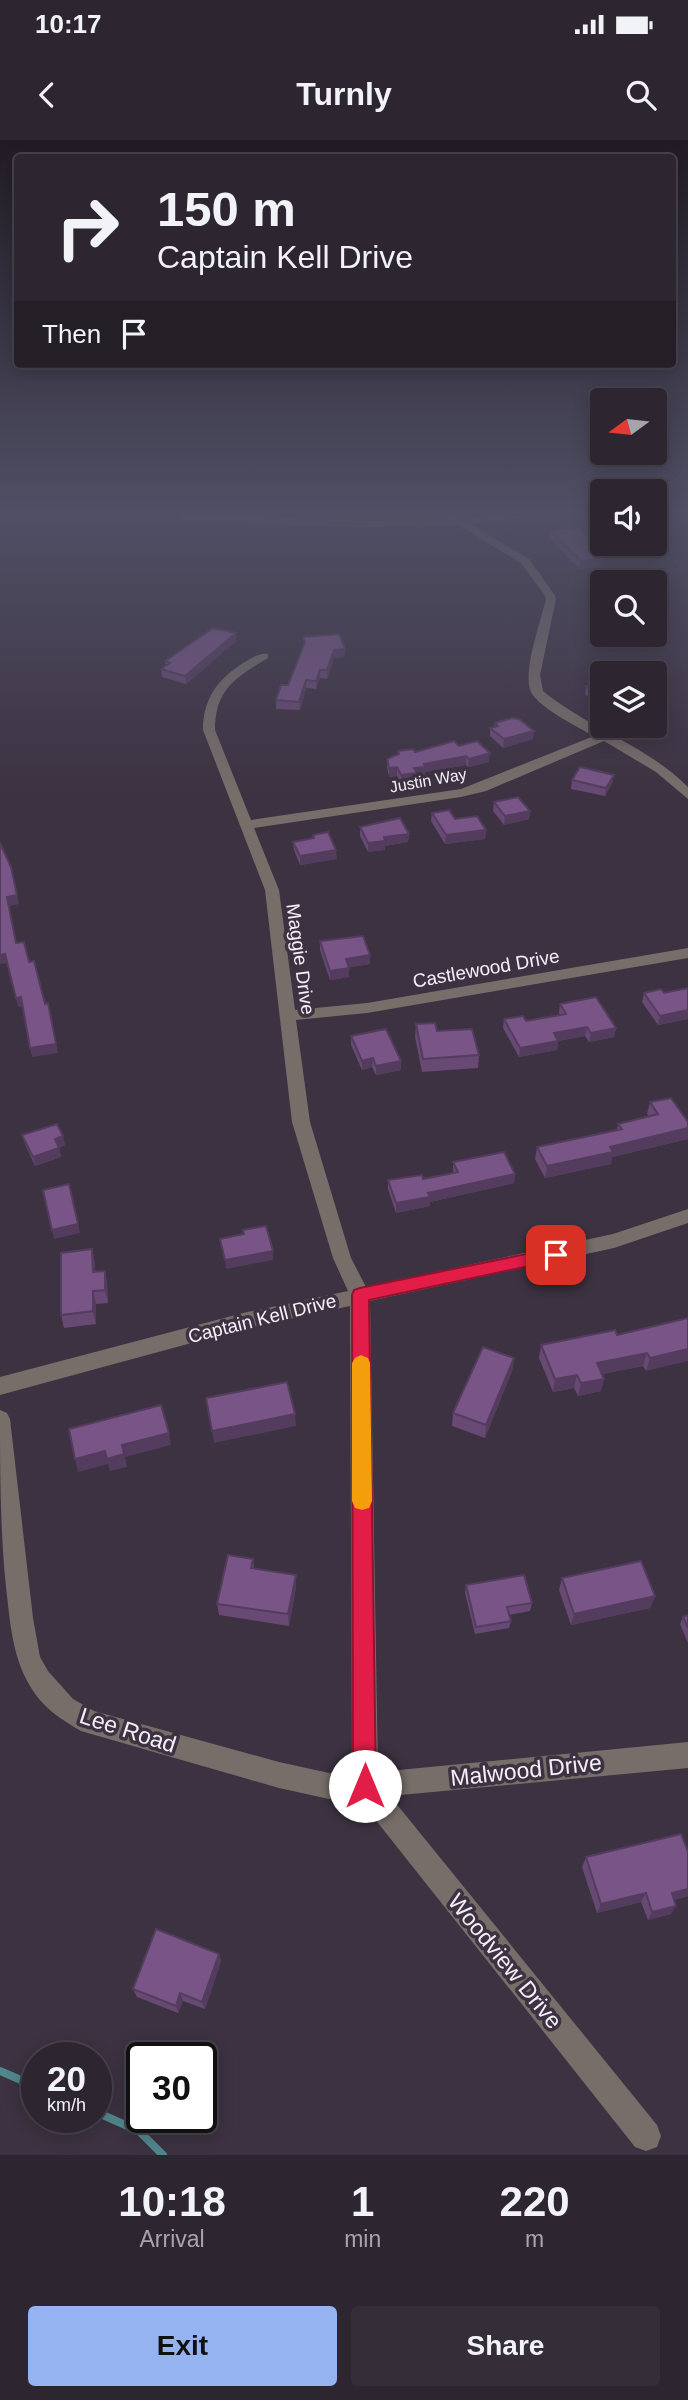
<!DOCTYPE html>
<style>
:root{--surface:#2d2631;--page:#352e39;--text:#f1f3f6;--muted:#a7a5ab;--line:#48434d;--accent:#95b2f1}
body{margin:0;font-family:Helvetica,sans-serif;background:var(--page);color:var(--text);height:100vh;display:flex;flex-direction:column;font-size:26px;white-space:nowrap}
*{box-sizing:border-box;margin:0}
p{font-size:23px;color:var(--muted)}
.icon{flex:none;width:38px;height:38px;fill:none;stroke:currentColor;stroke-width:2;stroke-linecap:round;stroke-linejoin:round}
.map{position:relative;height:2015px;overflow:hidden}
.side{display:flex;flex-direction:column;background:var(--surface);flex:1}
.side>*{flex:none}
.guide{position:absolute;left:14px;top:14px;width:662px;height:214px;border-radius:7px;box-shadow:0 4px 18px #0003,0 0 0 2px var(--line);background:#2d2631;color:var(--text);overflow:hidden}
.needle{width:46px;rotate:255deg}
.tools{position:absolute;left:590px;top:248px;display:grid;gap:14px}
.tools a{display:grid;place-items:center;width:77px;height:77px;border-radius:7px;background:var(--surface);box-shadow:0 4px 18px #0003,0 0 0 2px var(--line);font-size:35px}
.speed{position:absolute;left:21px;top:1902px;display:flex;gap:14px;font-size:35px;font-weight:700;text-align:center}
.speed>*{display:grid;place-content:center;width:91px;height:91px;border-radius:50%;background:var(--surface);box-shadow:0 4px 18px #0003,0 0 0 2px var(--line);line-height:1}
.speed small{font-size:18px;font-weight:400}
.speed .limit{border:4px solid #111;border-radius:10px;background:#fff;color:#111}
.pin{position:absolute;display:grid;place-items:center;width:60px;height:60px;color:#fff;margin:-30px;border-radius:14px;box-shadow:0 4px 10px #0006}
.me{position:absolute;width:77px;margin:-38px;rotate:0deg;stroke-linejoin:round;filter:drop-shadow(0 0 5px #0008)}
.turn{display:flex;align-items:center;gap:24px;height:147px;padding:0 28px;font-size:32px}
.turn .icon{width:91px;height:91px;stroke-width:2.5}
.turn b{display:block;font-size:49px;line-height:60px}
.then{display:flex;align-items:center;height:66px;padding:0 28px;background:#0003;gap:14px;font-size:26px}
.eta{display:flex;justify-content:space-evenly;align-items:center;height:119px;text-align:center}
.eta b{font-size:42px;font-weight:700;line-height:49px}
.primary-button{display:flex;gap:14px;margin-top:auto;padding:14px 28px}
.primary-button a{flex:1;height:80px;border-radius:7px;background:var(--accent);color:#111;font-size:28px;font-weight:700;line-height:80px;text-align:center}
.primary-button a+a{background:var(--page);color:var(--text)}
.status{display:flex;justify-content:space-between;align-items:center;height:49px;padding:0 35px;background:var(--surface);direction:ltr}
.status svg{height:19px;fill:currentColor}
header{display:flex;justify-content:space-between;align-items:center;height:91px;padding:0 28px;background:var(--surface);font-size:32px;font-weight:700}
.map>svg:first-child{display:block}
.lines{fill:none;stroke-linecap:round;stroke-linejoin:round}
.stream{stroke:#50878c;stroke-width:8}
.minor{fill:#776e6a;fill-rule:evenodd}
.wall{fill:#674973}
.shaded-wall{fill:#543c5e}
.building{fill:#785586;stroke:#543c5e;stroke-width:2}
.route{fill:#e11d48;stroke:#92132f;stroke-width:2}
.slow{fill:#f59e0b}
.labels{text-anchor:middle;stroke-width:7;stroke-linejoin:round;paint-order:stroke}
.far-street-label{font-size:16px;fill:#f5eff8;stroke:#3c3241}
.street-label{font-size:19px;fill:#f5eff8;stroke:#3c3241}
.near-street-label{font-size:23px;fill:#f5eff8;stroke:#3c3241}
</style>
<div class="status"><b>10:17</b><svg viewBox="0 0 49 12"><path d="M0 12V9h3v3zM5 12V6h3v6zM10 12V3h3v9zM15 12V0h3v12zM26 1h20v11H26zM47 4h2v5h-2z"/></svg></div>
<header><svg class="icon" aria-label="back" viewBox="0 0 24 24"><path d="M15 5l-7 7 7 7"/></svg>Turnly<svg class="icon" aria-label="search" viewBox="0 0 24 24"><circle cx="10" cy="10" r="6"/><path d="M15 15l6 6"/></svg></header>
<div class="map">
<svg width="688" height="2015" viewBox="0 0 688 2015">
<rect width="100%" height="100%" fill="#3c3241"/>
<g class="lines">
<!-- stream -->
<g class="stream">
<path d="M 0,1931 L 37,1947"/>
<path d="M 96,1972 L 139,1991 L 163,2015"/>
</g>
<!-- minor -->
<path class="minor" d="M 440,373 L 451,373 L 461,379 L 547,373 L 542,376 L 470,384 L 529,419 L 554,454 L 556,459 L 540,535 L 543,551 C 588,588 646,605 688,647 L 688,659 L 656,632 L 604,601 L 486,651 L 461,657 L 254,688 L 279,750 L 295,870 L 367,863 L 688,808 L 688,818 L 367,873 L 296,880 L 310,982 L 351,1118 L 366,1147 L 613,1094 L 688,1069 L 688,1083 L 614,1108 L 370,1161 L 378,1632 L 688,1602 L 688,1628 L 390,1656 L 657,1985 L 661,1996 L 657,2007 L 646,2011 L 635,2007 L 359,1659 L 329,1659 L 279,1648 L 81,1591 C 60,1579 42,1567 30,1546 C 12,1516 10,1481 6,1447 C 0,1388 0,1330 0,1270 L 7,1273 L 10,1279 L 33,1478 L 40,1517 L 48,1531 L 73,1559 L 94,1571 L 279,1622 L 329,1633 L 352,1633 L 350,1166 L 243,1189 L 0,1255 L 0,1237 L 243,1173 L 348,1151 L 333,1118 L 292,982 L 265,750 L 203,590 C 203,559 217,540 243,523 C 251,519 259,512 268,514 L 268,518 C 236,537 215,549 215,590 L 251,680 L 461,649 L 594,596 C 579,588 538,567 531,552 C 522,532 541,481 546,459 L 544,454 L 521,423 L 458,385 L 362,387 L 182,380 L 177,377 L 182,374 L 362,381 L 449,380 Z"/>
</g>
<!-- wall -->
<g class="wall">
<path d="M 550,390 L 591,399 L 590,402 L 605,426 L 580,429 L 549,398 Z"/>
<path d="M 303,497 L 345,517 L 334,518 L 327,539 L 320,538 L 316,549 L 306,548 L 300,570 L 276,569 L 276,560 L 288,545 L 304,506 Z"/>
<path d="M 236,501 L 186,544 L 162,537 L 161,529 L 166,526 L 165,521 Z"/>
<path d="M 602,543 L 602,570 L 585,554 L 586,546 Z"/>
<path d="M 495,583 L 533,599 L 503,608 L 490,596 L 490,588 L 494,587 Z"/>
<path d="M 459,606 L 489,622 L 468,627 L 466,625 L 425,632 L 425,635 L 417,636 L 417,642 L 401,644 L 397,636 L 389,637 L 387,627 L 387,619 L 398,615 L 398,611 L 415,612 Z"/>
<path d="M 614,635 L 612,643 L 605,656 L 571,649 L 572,640 Z"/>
<path d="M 494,662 L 530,671 L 529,679 L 504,685 L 493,671 Z"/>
<path d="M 432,673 L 486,690 L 485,699 L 445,704 L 431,681 Z"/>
<path d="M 360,687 L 409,694 L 408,702 L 385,706 L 385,710 L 368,712 L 360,696 Z"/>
<path d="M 313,695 L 337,719 L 300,725 L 294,710 L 293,702 L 313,699 Z"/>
<path d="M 320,801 L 370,815 L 370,824 L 349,827 L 349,837 L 330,840 L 320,810 Z"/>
<path d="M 688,848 L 688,879 L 658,885 L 642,862 L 644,853 L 664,853 Z"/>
<path d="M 560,864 L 616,888 L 614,897 L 589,902 L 585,896 L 558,901 L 557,910 L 519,917 L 503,888 L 504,879 L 526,881 L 560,875 L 559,873 Z"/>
<path d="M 416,884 L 437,891 L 479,915 L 478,928 L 422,932 L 415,897 Z"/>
<path d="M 351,896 L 401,930 L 376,935 L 372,927 L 362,930 L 351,905 Z"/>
<path d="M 650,962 L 688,982 L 688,999 L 612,1017 L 611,1024 L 545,1038 L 535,1019 L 537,1007 L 617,990 L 618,984 L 649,976 L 647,974 Z"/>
<path d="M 22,995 L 65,1005 L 59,1008 L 61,1017 L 35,1026 L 25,1004 Z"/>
<path d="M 453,1022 L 515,1034 L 514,1043 L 430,1062 L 430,1066 L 396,1073 L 388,1049 L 388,1040 L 423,1039 L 453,1033 Z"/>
<path d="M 95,1123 L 95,1132 L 105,1131 L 107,1144 L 108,1163 L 96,1164 L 96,1184 L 64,1188 L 61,1175 Z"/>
<path d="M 688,1178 L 646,1231 L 643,1226 L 602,1234 L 604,1239 L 601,1251 L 578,1256 L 574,1248 L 553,1252 L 539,1218 L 541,1205 L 617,1195 Z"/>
<path d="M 514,1218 L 512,1231 L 485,1298 L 452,1286 L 453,1273 Z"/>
<path d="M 253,1419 L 254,1429 L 296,1447 L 289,1486 L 219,1475 L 217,1464 Z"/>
<path d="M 562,1438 L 655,1456 L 650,1468 L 571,1485 L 559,1450 Z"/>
<path d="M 466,1445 L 532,1463 L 530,1471 L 509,1475 L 511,1481 L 509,1488 L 475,1494 L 465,1453 Z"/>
<path d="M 688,1475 L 688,1503 L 680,1484 L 683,1477 Z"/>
<path d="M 688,1712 L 688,1756 L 674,1760 L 671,1774 L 648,1780 L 641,1762 L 597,1773 L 582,1727 L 586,1717 Z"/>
<path d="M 219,1814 L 221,1821 L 205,1869 L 183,1861 L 178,1873 L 137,1857 L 133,1849 Z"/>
</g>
<!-- shaded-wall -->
<g class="shaded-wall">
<path d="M 606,418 L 605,426 L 580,429 L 581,421 Z"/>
<path d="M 236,493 L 236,501 L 186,544 L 185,536 Z"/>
<path d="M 345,509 L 345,517 L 334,518 L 327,539 L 327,530 L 334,510 Z"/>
<path d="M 320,530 L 320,538 L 316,549 L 316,541 Z"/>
<path d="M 306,540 L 306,548 L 300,570 L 299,562 Z"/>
<path d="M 534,591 L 533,599 L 503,608 L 504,599 Z"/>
<path d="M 490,613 L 489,622 L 468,627 L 469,619 Z"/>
<path d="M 466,616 L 466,625 L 425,632 L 425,635 L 417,636 L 417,642 L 401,644 L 401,635 L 424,624 Z"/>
<path d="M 397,627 L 397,636 L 389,637 L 389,628 Z"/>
<path d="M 614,635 L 612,643 L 605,656 L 606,648 Z"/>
<path d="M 530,671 L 529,679 L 504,685 L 505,676 Z"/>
<path d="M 486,690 L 485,699 L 445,704 L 446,695 Z"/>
<path d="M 409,694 L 408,702 L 385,706 L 385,710 L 368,712 L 368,703 L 384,697 Z"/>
<path d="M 336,710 L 337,719 L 300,725 L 300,716 Z"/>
<path d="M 17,755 L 19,764 L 9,766 L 7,757 Z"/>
<path d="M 5,814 L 7,823 L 0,824 L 0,815 Z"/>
<path d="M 370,815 L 370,824 L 346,828 L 346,819 Z"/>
<path d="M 349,828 L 349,837 L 330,840 L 330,831 Z"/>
<path d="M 21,857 L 23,866 L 18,867 L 16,858 Z"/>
<path d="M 48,863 L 58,913 L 32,917 L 30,908 Z"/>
<path d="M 688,870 L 688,879 L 658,885 L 660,876 Z"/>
<path d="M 587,887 L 585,896 L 558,901 L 557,910 L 519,917 L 520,908 L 554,893 Z"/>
<path d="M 616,888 L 614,897 L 589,902 L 591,893 Z"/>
<path d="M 373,918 L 372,927 L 362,930 L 362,921 Z"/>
<path d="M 401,921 L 401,930 L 376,935 L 376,926 Z"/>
<path d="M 688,988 L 688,999 L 612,1017 L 611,1024 L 545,1038 L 547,1026 L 610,1007 Z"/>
<path d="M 63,996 L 65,1005 L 57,1008 L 55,999 Z"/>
<path d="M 59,1008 L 61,1017 L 35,1026 L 33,1017 Z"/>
<path d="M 515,1034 L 514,1043 L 430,1062 L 430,1066 L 396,1073 L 396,1063 L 428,1053 Z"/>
<path d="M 78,1084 L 80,1093 L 54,1099 L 52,1090 Z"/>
<path d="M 92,1109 L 95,1123 L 95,1145 L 93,1132 Z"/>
<path d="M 273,1111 L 273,1120 L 226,1129 L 225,1120 Z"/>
<path d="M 105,1131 L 107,1144 L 108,1163 L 105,1150 Z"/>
<path d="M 93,1151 L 96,1164 L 96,1184 L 93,1171 Z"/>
<path d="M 688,1209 L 688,1221 L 646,1231 L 650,1218 Z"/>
<path d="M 647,1213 L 643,1226 L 594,1236 L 597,1223 Z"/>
<path d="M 514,1218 L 512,1231 L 485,1298 L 486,1285 Z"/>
<path d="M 577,1235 L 574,1248 L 553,1252 L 555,1239 Z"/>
<path d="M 604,1239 L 601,1251 L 578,1256 L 581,1243 Z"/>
<path d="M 295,1274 L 296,1286 L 214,1303 L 212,1291 Z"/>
<path d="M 169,1293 L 171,1305 L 125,1317 L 127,1327 L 110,1331 L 108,1324 L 78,1332 L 75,1319 Z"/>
<path d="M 296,1435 L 296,1447 L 289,1486 L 288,1474 Z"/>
<path d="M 655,1456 L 650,1468 L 571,1485 L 574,1474 Z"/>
<path d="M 688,1749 L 688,1756 L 667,1762 L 672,1753 Z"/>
<path d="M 646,1753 L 641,1762 L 597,1773 L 601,1764 Z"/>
<path d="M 676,1766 L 671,1774 L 648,1780 L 652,1772 Z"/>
<path d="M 219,1814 L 221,1821 L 205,1869 L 202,1862 Z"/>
<path d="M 180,1853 L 183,1861 L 178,1873 L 176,1866 Z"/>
</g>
<!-- building -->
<g class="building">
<path d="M 579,387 L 591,399 L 587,400 L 606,418 L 581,421 L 550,390 Z"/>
<path d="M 213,488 L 236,493 L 185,536 L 161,529 L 170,523 L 165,521 Z"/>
<path d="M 339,494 L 345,509 L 334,510 L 327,530 L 320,530 L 316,541 L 306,540 L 299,562 L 276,560 L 281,545 L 288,545 L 305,502 L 303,497 Z"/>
<path d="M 602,543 L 602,560 L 586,546 Z"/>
<path d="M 512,578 L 519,579 L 534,591 L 504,599 L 490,588 L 498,586 L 495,583 Z"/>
<path d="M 454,601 L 459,606 L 477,601 L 490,613 L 469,619 L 466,616 L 424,624 L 425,627 L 414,628 L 417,633 L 401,635 L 397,627 L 389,628 L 387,619 L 399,614 L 398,611 L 413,609 L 415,612 Z"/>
<path d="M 580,627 L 614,635 L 606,648 L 572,640 Z"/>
<path d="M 518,657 L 530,671 L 505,676 L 494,662 Z"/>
<path d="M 449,670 L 455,679 L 477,676 L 486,690 L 446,695 L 432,673 Z"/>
<path d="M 400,678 L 409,694 L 384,697 L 385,701 L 368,703 L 360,687 Z"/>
<path d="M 328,692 L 336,710 L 300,716 L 293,702 L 314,698 L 313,695 Z"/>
<path d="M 0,703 L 11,727 L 17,755 L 7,757 L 16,803 L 24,802 L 29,822 L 34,821 L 45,864 L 48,863 L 56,904 L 30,908 L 21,857 L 16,858 L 5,814 L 0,815 Z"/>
<path d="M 363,796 L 370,815 L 346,819 L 349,828 L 330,831 L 320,801 Z"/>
<path d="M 688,848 L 688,870 L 660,876 L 644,853 L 661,849 L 664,853 Z"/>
<path d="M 596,857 L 616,888 L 591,893 L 587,887 L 554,893 L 558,901 L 520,908 L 504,879 L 523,876 L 526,881 L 566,874 L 560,864 Z"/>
<path d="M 435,883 L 437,891 L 472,889 L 479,915 L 423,919 L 416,884 Z"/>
<path d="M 386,889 L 401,921 L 376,926 L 373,918 L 362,921 L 351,896 Z"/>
<path d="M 671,958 L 688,982 L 688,988 L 610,1007 L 613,1012 L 547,1026 L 537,1007 L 622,989 L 618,984 L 658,974 L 650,962 Z"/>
<path d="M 57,984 L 63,996 L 55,999 L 59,1008 L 33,1017 L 22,995 Z"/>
<path d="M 504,1012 L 515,1034 L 428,1053 L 430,1057 L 396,1063 L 388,1040 L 422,1035 L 423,1039 L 458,1032 L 453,1022 Z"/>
<path d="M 69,1044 L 78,1084 L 52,1090 L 43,1050 Z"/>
<path d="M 266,1086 L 273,1111 L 225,1120 L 220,1099 L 244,1094 L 243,1090 Z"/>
<path d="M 92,1109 L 93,1132 L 105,1131 L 105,1150 L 93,1151 L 93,1171 L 61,1175 L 61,1113 Z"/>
<path d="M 688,1178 L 688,1209 L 650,1218 L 647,1213 L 597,1223 L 604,1239 L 581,1243 L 577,1235 L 555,1239 L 541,1205 L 615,1190 L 617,1195 Z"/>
<path d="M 483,1207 L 514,1218 L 486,1285 L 453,1273 Z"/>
<path d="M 287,1242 L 295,1274 L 212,1291 L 206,1258 Z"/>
<path d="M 161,1265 L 169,1293 L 122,1305 L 124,1314 L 107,1319 L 105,1311 L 75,1319 L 69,1289 Z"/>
<path d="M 228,1415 L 253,1419 L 251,1428 L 296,1435 L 288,1474 L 217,1464 Z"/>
<path d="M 641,1421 L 655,1456 L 574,1474 L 562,1438 Z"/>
<path d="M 524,1435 L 532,1463 L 507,1467 L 511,1481 L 476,1487 L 466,1445 Z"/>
<path d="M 688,1475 L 688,1488 L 683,1477 Z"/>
<path d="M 681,1694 L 688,1712 L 688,1749 L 672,1753 L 676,1766 L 652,1772 L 646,1753 L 601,1764 L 586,1717 Z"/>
<path d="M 156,1789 L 219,1814 L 202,1862 L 180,1853 L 176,1866 L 133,1849 Z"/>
</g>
<!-- sky -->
<linearGradient id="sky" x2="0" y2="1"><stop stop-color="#211c24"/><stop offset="0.57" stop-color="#504f65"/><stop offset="1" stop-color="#504f65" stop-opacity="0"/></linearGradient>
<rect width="688" height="655" fill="url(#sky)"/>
<!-- route -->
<path class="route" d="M 556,1108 L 562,1110 L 565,1115 L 562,1119 L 369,1160 L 376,1646 L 373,1654 L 365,1658 L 356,1654 L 353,1646 L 352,1155 L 354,1150 L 360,1148 Z"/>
<!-- slow -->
<path class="slow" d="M 361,1215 L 368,1218 L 370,1223 L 372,1361 L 369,1368 L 362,1370 L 355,1368 L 352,1361 L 352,1223 L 355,1218 Z"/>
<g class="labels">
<!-- far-street labels -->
<g class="far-street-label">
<text transform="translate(428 640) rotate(-10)" y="6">Justin Way</text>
</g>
<!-- street labels -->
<g class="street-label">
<text transform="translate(301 819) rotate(82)" y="7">Maggie Drive</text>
<text transform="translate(486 828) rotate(-10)" y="7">Castlewood Drive</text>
<text transform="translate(262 1178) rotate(-14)" y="7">Captain Kell Drive</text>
</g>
<!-- near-street labels -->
<g class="near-street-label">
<text transform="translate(128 1590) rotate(18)" y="8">Lee Road</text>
<text transform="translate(526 1630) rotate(-6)" y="8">Malwood Drive</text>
<text transform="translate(505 1821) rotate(51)" y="8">Woodview Drive</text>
</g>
</g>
</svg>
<div class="tools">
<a><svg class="needle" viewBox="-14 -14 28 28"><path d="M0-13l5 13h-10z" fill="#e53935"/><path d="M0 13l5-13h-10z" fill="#a7a5ab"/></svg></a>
<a><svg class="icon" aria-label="sound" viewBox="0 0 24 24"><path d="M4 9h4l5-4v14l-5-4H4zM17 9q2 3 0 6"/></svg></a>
<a><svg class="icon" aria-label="search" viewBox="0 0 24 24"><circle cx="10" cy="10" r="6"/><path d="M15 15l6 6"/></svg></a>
<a><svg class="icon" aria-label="layers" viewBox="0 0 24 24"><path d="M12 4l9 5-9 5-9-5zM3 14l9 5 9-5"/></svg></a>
</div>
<div class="speed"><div>20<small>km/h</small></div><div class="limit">30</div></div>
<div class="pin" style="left:556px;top:1115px;background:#d93025"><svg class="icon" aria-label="arrive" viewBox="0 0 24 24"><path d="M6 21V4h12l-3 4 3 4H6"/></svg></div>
<svg class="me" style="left:365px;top:1646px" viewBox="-20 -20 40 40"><circle r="19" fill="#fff"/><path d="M0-13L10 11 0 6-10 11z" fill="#e11d48"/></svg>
<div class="guide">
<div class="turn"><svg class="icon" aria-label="right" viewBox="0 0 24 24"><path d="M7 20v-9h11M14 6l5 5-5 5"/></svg><div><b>150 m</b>Captain Kell Drive</div></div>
<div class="then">Then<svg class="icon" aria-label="arrive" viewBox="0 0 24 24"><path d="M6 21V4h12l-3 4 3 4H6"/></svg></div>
</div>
</div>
<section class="side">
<div class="eta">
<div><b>10:18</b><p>Arrival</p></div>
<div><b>1</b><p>min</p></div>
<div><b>220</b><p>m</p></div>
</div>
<div class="primary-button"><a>Exit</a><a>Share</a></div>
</section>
